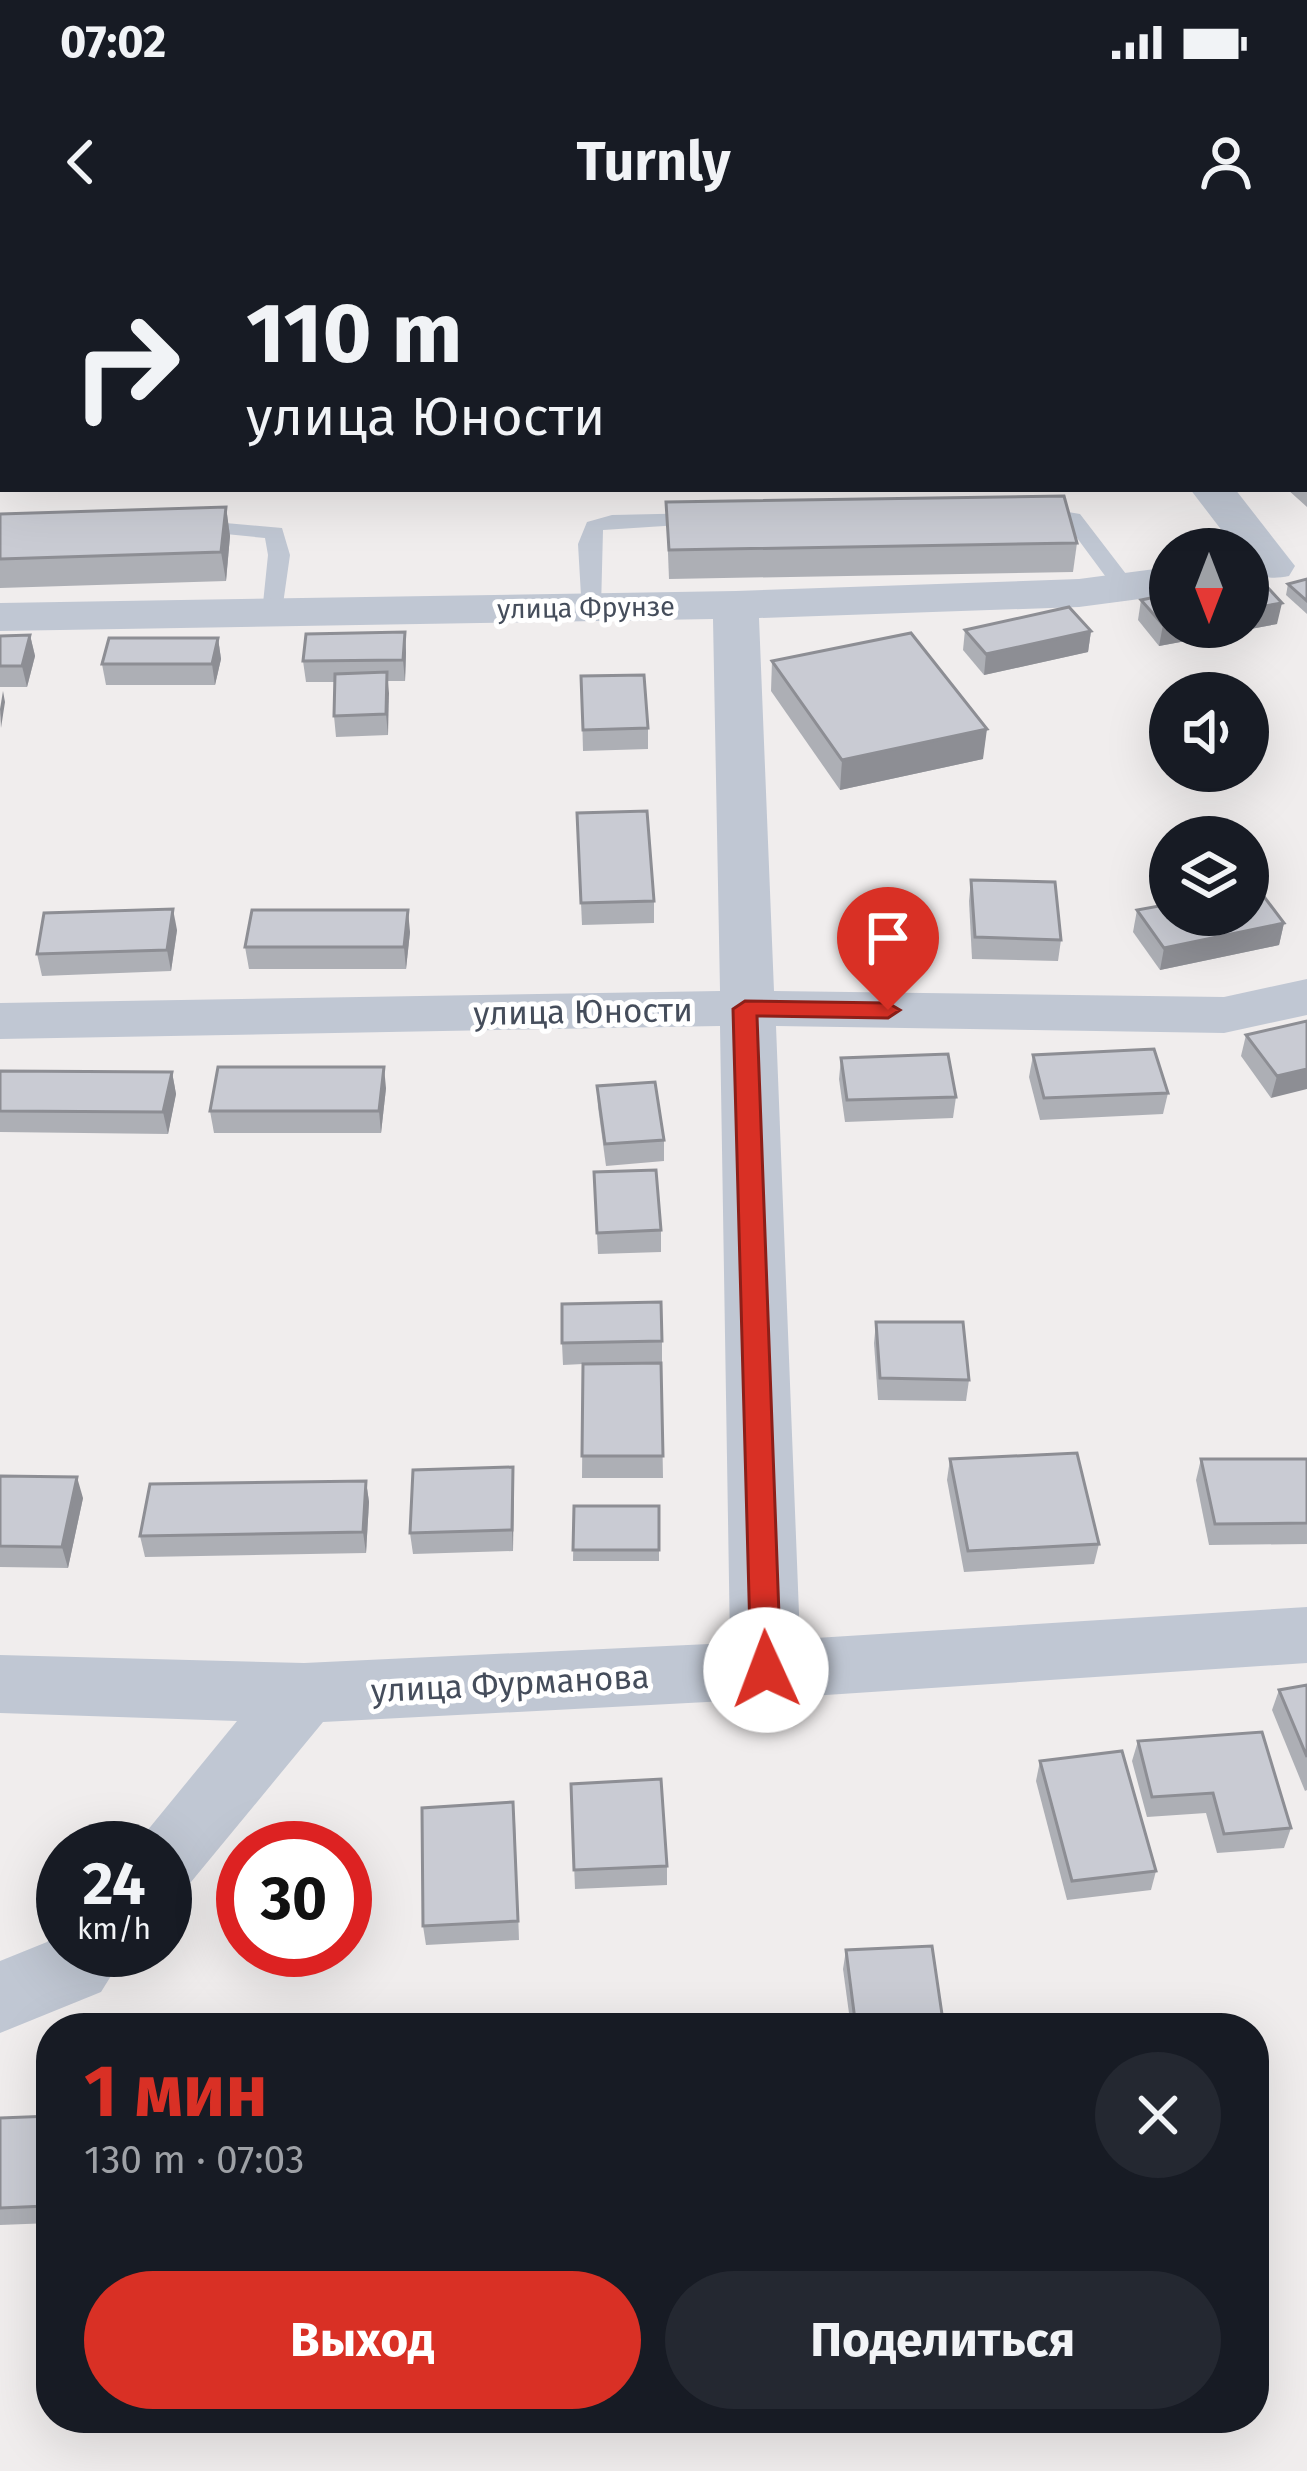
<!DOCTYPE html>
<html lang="ru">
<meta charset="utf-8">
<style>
:root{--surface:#171b24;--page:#242831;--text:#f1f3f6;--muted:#9ea1a6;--accent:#d93025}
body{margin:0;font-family:"Fira Sans",sans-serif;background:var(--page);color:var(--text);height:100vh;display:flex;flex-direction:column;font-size:45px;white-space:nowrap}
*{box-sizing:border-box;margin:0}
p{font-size:39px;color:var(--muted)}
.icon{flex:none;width:66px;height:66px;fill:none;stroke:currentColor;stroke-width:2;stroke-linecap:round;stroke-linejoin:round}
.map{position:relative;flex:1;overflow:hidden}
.panel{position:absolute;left:36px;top:1773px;width:1233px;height:420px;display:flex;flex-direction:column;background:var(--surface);border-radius:48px;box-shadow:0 12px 48px #0002}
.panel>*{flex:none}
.banner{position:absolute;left:0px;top:0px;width:1308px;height:252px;box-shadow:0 12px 48px #0002;background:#171b24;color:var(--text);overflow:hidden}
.needle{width:78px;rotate:180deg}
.tools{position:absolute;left:1149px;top:288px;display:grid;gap:24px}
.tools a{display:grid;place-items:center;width:120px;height:120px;border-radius:50%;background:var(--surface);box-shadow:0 12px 48px #0002;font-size:60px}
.speed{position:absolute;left:36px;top:1581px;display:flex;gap:24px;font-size:60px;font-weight:700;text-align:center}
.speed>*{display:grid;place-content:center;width:156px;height:156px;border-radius:50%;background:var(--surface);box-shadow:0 12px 48px #0002;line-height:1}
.speed small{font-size:30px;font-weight:400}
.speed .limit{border:18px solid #d22;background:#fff;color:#111}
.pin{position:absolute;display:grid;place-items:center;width:102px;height:102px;color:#fff;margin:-123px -51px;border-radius:50% 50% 50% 0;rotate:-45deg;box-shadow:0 0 12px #0007}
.pin .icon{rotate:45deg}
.me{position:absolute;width:132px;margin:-66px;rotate:358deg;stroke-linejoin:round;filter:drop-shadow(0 0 9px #0008)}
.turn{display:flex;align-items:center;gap:42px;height:252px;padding:0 48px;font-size:54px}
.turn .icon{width:156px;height:156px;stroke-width:2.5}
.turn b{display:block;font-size:84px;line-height:102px}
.round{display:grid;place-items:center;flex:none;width:126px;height:126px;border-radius:63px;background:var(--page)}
.head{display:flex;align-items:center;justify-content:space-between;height:204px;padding:0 48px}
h1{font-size:72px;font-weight:700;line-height:90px;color:var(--accent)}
.primary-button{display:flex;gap:24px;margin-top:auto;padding:24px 48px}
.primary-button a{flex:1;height:138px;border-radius:72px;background:var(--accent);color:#fff;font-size:48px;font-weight:700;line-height:138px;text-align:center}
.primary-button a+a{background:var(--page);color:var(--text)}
.status{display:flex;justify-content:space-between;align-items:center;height:84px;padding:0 60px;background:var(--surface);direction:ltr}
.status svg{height:33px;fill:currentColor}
header{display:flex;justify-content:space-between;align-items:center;height:156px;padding:0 48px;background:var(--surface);font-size:54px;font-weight:700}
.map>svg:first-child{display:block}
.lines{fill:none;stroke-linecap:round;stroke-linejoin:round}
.service{fill:#c0c7d3;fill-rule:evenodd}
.minor{fill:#c0c7d3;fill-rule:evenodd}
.wall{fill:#adafb5}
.shaded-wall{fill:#8d8e94}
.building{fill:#c9cbd3;stroke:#8d8e94;stroke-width:3}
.route{fill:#d93025;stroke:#8d1f18;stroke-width:3}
.labels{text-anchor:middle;stroke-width:10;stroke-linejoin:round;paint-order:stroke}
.far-street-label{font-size:27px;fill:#454d5b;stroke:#fff}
.street-label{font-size:33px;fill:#454d5b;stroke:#fff}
</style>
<div class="status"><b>07:02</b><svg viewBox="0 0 49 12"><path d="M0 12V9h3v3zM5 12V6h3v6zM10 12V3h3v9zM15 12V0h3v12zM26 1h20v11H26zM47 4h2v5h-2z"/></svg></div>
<header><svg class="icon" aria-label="back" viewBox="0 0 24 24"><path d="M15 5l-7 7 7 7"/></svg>Turnly<svg class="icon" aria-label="person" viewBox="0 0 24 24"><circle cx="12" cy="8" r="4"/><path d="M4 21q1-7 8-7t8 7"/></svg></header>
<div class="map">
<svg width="1307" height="2231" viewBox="0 0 1307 2231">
<rect width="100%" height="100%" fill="#f0eded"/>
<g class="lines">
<!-- service -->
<g class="service">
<path d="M 1033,266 L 1080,274 L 1136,347 L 1133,352 L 1117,352 L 1066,283 L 1026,276 L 1026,268 Z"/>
<path d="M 703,273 L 713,279 L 710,283 L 603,290 L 601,368 L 598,373 L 582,373 L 578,304 L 587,282 L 612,275 Z"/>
<path d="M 192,280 L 282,288 L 290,315 L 281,378 L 273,380 L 262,373 L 268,315 L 265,298 L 185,290 L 182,286 Z"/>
</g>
<!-- minor -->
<g class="minor">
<path d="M 998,0 L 1037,0 L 1039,3 L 1000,3 Z"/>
<path d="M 1190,249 L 1235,249 L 1295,326 L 1289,336 C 1265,341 1248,336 1248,309 L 1236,309 Z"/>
<path d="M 1170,327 L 1170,355 L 1079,367 L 759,378 L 774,751 L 1224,757 L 1307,739 L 1307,775 L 1224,793 L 776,786 L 800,1399 L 1307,1367 L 1307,1423 L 766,1459 L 323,1482 L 191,1642 L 165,1652 L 165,1608 L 133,1608 L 237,1481 L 0,1473 L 0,1415 L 304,1423 L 730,1403 L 720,786 L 0,799 L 0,763 L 720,751 L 713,379 L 0,391 L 0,363 L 736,351 L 1079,339 Z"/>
<path d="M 63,1685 L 63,1710 L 127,1710 L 101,1752 L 0,1793 L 0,1721 L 47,1702 Z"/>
</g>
</g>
<!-- wall -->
<g class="wall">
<path d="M 269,0 L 333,0 L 269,1 Z"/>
<rect x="825" y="0" width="77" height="3"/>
<path d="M 1305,223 L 1307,223 L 1307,267 L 1287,249 L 1305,249 Z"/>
<path d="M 666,262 L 1077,303 L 1073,332 L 669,339 Z"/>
<path d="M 226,267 L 230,296 L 226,341 L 0,348 L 0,274 Z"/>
<path d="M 1307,339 L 1307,374 L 1286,355 L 1288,344 Z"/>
<path d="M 1141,360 L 1277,384 L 1159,406 L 1138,380 Z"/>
<path d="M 965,390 L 1091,391 L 1088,412 L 984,435 L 963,410 Z"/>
<path d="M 405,392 L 406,413 L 405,441 L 388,441 L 388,495 L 336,497 L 334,476 L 335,442 L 306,442 L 303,421 Z"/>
<path d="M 30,395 L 35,416 L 27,447 L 0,447 L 0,396 Z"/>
<path d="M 218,398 L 221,419 L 215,445 L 106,445 L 102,424 Z"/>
<path d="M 772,421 L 983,519 L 840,550 L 771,451 Z"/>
<path d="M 581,436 L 648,488 L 648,509 L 583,511 Z"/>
<path d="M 577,573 L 654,661 L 654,683 L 582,685 Z"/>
<path d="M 971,640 L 1061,700 L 1058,721 L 972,719 L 969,661 Z"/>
<path d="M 1137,670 L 1284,683 L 1279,705 L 1160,730 L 1133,692 Z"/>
<path d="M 177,690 L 171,731 L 42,736 L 37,714 Z"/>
<path d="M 410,692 L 406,729 L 249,729 L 245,707 Z"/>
<path d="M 1307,781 L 1271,858 L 1241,816 L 1246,795 Z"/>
<path d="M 1033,815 L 1168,853 L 1163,874 L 1040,880 L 1029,837 Z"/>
<path d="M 841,818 L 956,857 L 953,878 L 845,882 L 839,839 Z"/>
<path d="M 0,831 L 172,832 L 176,854 L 168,894 L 0,892 Z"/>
<path d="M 597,846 L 664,900 L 664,921 L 606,926 L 598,867 Z"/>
<path d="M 386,848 L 381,893 L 214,893 L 210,871 Z"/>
<path d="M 594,932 L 661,990 L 661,1012 L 598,1014 Z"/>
<path d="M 876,1082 L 969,1140 L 966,1161 L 878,1160 L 874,1103 Z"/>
<path d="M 662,1101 L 662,1123 L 653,1123 L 661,1123 L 663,1238 L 582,1238 L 583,1124 L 563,1125 L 562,1103 Z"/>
<path d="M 950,1219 L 1099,1304 L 1094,1324 L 964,1332 L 947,1240 Z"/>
<path d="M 1201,1219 L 1307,1219 L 1307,1304 L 1209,1305 L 1196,1240 Z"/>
<path d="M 513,1227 L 513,1311 L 413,1314 L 410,1293 Z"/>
<path d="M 0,1236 L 83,1258 L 68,1328 L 0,1327 Z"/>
<path d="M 366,1241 L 369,1262 L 366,1313 L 145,1317 L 140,1296 Z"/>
<path d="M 574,1266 L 659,1266 L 659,1321 L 573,1321 Z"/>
<path d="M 1307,1445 L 1307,1550 L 1305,1551 L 1272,1470 L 1279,1450 Z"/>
<path d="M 1138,1501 L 1291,1588 L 1284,1608 L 1217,1613 L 1206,1573 L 1147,1577 L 1132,1521 Z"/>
<path d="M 1040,1521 L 1156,1631 L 1151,1650 L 1067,1660 L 1036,1541 Z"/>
<path d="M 571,1544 L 667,1626 L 667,1645 L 575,1649 Z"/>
<path d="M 515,1582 L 519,1700 L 426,1705 L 423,1686 Z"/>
<path d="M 846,1710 L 944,1788 L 851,1788 L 843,1729 Z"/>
<path d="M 51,1876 L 51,1983 L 0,1985 L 0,1878 Z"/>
</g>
<!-- shaded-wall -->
<g class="shaded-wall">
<path d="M 1070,0 L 1123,0 L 1100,3 L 1069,3 Z"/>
<path d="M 226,267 L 230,296 L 226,341 L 221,312 Z"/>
<path d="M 1282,363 L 1277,384 L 1159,406 L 1163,385 L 1248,387 L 1248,369 Z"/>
<path d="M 1091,391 L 1088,412 L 984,435 L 986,414 Z"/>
<path d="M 405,392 L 406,413 L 405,441 L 403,420 Z"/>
<path d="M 30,395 L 35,416 L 27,447 L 22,426 Z"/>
<path d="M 218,398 L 221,419 L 215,445 L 212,424 Z"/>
<path d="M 387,432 L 389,453 L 388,495 L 386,474 Z"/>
<path d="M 3,451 L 5,462 L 1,488 L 0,469 Z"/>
<path d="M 987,489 L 983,519 L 840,550 L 842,520 Z"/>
<path d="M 173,669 L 177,690 L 171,731 L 167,710 Z"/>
<path d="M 408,670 L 410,692 L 406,729 L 404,707 Z"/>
<path d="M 1284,683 L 1279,705 L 1160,730 L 1164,708 Z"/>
<path d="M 384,827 L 386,848 L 381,893 L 379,871 Z"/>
<path d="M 1307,829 L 1307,849 L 1271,858 L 1277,836 Z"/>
<path d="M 172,832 L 176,854 L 168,894 L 163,872 Z"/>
<path d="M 513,1227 L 514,1248 L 513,1311 L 512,1290 Z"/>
<path d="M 77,1237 L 83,1258 L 68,1328 L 62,1307 Z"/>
<path d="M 366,1241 L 369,1262 L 366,1313 L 363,1292 Z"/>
<path d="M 51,1927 L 51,1977 L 46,1966 Z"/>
</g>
<!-- building -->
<g class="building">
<rect x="445" y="0" width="104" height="3"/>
<rect x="646" y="0" width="36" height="3"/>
<path d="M 1064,256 L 1077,303 L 669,310 L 666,262 Z"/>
<path d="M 226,267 L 221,312 L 0,319 L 0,274 Z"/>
<path d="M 1259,338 L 1282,363 L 1248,369 L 1248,340 Z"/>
<path d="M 1307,339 L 1307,361 L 1288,344 Z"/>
<path d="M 1170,354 L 1170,384 L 1163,385 L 1141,360 Z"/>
<path d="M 1069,367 L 1091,391 L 986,414 L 965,390 Z"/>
<path d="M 405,392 L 403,420 L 303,421 L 306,394 Z"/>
<path d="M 911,393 L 987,489 L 842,520 L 772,421 Z"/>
<path d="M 30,395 L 22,426 L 0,426 L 0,396 Z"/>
<path d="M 109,398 L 218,398 L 212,424 L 102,424 Z"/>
<path d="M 387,432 L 386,474 L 334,476 L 335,434 Z"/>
<path d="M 644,435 L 648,488 L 583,490 L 581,436 Z"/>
<path d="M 647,571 L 654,661 L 581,663 L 577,573 Z"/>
<path d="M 971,640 L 1055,642 L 1061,700 L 975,697 Z"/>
<path d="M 1256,646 L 1284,683 L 1164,708 L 1137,670 L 1170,664 L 1170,675 L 1248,675 L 1248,648 Z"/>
<path d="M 173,669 L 167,710 L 37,714 L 44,673 Z"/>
<path d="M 252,670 L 408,670 L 404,707 L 245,707 Z"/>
<path d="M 1307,781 L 1307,829 L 1277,836 L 1246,795 Z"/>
<path d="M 1154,809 L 1168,853 L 1044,858 L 1033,815 Z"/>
<path d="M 948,814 L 956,857 L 847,860 L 841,818 Z"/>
<path d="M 218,827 L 384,827 L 379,871 L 210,871 Z"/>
<path d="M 0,831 L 172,832 L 163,872 L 0,871 Z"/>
<path d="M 655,842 L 664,900 L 605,904 L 597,846 Z"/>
<path d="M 656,930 L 661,990 L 597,993 L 594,932 Z"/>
<path d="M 661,1062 L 662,1101 L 562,1103 L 562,1064 Z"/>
<path d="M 876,1082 L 963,1082 L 969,1140 L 880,1138 Z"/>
<path d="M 661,1123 L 663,1216 L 582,1216 L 583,1124 Z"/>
<path d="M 1077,1213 L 1099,1304 L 968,1311 L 950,1219 Z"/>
<path d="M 1201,1219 L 1307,1219 L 1307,1283 L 1215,1284 Z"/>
<path d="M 513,1227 L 512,1290 L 410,1293 L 413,1230 Z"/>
<path d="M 0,1236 L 77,1237 L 62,1307 L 0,1306 Z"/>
<path d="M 366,1241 L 363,1292 L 140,1296 L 150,1244 Z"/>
<path d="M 574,1266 L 659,1266 L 659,1310 L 573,1310 Z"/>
<path d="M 1307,1445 L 1307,1517 L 1279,1450 Z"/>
<path d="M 1262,1492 L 1291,1588 L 1224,1594 L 1213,1553 L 1152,1557 L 1138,1501 Z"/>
<path d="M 1122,1511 L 1156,1631 L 1072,1641 L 1040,1521 Z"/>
<path d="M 661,1539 L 667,1626 L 574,1630 L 571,1544 Z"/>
<path d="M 513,1562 L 518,1681 L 423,1686 L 422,1568 Z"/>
<path d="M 932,1706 L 944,1788 L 856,1788 L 846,1710 Z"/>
<path d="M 51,1876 L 51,1927 L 46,1966 L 0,1968 L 0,1878 Z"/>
</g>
<!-- route -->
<path class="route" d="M 745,761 L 888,763 L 900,770 L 888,778 L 757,776 L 781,1430 L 777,1439 L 766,1443 L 755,1439 L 751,1430 L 733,769 Z"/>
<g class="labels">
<!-- far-street labels -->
<g class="far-street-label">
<text transform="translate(586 368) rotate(-1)" y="9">улица Фрунзе</text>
</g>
<!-- street labels -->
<g class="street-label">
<text transform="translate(583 771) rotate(-1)" y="12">улица Юности</text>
<text transform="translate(510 1443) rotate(-3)" y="12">улица Фурманова</text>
</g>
</g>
</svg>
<div class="tools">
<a><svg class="needle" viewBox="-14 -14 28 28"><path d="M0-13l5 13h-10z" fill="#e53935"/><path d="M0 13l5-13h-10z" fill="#9ea1a6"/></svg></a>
<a><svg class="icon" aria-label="sound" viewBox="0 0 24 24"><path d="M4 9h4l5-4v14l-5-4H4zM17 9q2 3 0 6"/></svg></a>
<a><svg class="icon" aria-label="layers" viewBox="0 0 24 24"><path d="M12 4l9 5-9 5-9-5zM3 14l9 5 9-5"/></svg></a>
</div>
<div class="speed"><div>24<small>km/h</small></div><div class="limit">30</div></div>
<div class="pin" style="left:888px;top:770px;background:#d93025"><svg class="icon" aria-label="arrive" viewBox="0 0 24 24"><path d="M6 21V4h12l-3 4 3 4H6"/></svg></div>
<svg class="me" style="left:766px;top:1430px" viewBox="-20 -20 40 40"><circle r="19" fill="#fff"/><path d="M0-13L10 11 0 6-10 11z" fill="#d93025"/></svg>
<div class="banner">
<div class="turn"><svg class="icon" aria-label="right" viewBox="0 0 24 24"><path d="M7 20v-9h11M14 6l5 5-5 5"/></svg><div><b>110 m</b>улица Юности</div></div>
</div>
<section class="panel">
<div class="head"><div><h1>1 мин</h1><p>130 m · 07:03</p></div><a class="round"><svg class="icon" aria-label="close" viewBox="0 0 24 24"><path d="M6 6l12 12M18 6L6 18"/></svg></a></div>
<div class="primary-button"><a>Выход</a><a>Поделиться</a></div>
</section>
</div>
